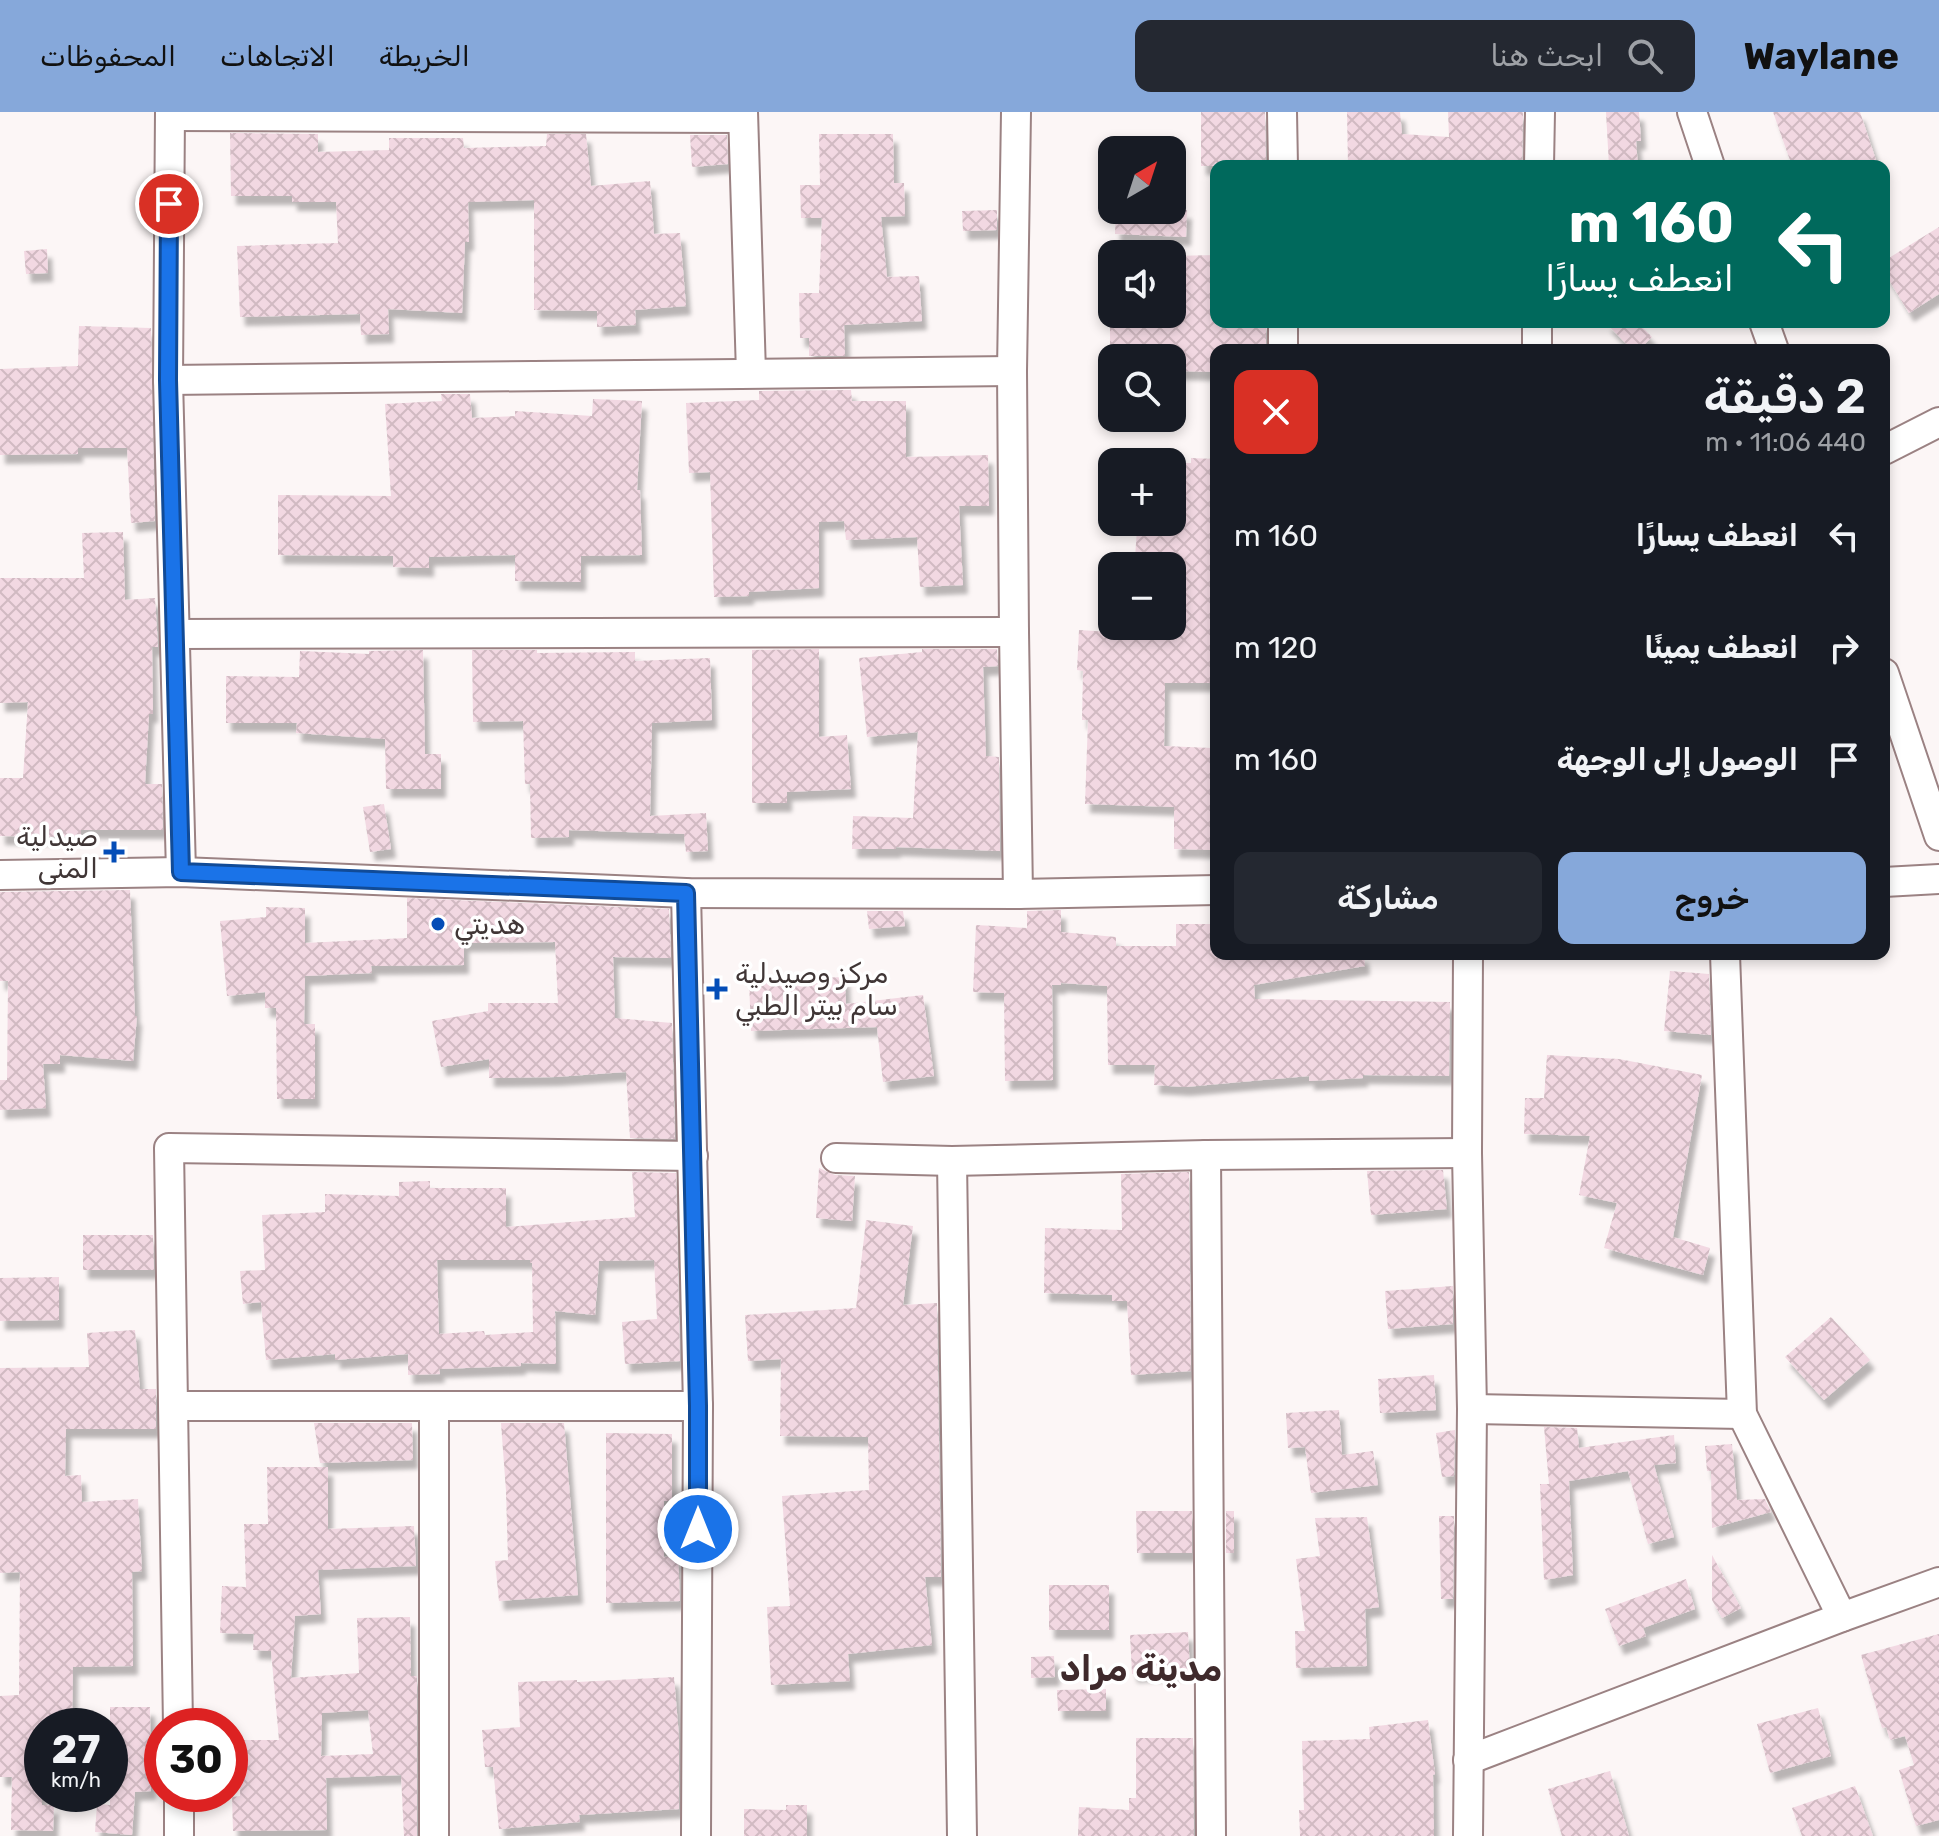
<!DOCTYPE html>
<html lang="ar">
<meta charset="utf-8">
<style>
:root{--surface:#171b24;--page:#242831;--text:#f1f3f6;--muted:#9ea1a6;--accent:#86a8da}
body{margin:0;font-family:Rubik,Vazirmatn,sans-serif;background:var(--page);color:var(--text);direction:rtl;height:100vh;display:flex;flex-direction:column;font-size:30px;white-space:nowrap}
*{box-sizing:border-box;margin:0}
p{font-size:26px;color:var(--muted)}
.icon{flex:none;width:44px;height:44px;fill:none;stroke:currentColor;stroke-width:2;stroke-linecap:round;stroke-linejoin:round}
.map{position:relative;flex:1;overflow:hidden;direction:ltr}
.sheet{position:absolute;left:1210px;top:232px;width:680px;height:616px;display:flex;flex-direction:column;background:var(--surface);border-radius:16px;box-shadow:0 4px 12px #0003;direction:rtl}
.sheet>*{flex:none}
.hud{position:absolute;left:1210px;top:48px;width:680px;height:168px;border-radius:16px;box-shadow:0 4px 12px #0003;direction:rtl;background:#00695c;color:#fff;overflow:hidden}
.needle{width:52px;rotate:39deg}
.tools{position:absolute;left:1098px;top:24px;display:grid;gap:16px}
.tools a{display:grid;place-items:center;width:88px;height:88px;border-radius:16px;background:var(--surface);box-shadow:0 4px 12px #0003;font-size:40px}
.speed{position:absolute;left:24px;top:1596px;display:flex;gap:16px;font-size:40px;font-weight:700;text-align:center}
.speed>*{display:grid;place-content:center;width:104px;height:104px;border-radius:50%;background:var(--surface);box-shadow:0 4px 12px #0003;line-height:1}
.speed small{font-size:20px;font-weight:400}
.speed .limit{border:12px solid #d22;background:#fff;color:#111}
.pin{position:absolute;display:grid;place-items:center;width:68px;height:68px;color:#fff;margin:-34px;border:4px solid #fff;border-radius:50%;box-shadow:0 2px 8px #0007}
.me{position:absolute;width:88px;margin:-44px;rotate:0deg;stroke-linejoin:round;filter:drop-shadow(0 0 6px #0008)}
.turn{display:flex;align-items:center;gap:28px;height:168px;padding:0 24px;font-size:36px}
.turn .icon{width:104px;height:104px;stroke-width:2.5}
.turn b{display:block;font-size:56px;line-height:68px}
.round{display:grid;place-items:center;flex:none;width:84px;height:84px;border-radius:16px;background:var(--page)}
.headline{display:flex;align-items:center;justify-content:space-between;height:136px;padding:0 24px}
h1{font-size:48px;font-weight:600;line-height:60px}
.cta{display:flex;gap:16px;margin-top:auto;padding:16px 24px}
.cta a{flex:1;height:92px;border-radius:16px;background:var(--accent);color:#111;font-size:32px;font-weight:600;line-height:92px;text-align:center}
.cta a+a{background:var(--page);color:var(--text)}
ul{padding:0;list-style:none}
li{display:flex;align-items:center;gap:24px;height:112px;padding:0 24px}
li div{flex:1}
li b{display:block;font-size:30px}
li em{font-style:normal}
header{display:flex;align-items:center;gap:48px;box-sizing:border-box;height:112px;padding:0 40px;background:var(--accent);color:#111}
header strong{font-size:38px}
nav{display:flex;gap:44px;margin-inline-start:auto;font-size:28px}
.search{width:560px;height:72px;background:var(--page);display:flex;align-items:center;gap:20px;box-sizing:border-box;padding:0 28px;border-radius:16px;color:var(--muted);font-size:30px}
.map>svg:first-child{display:block}
.building{fill:url(#building-cross-hatch);fill-rule:evenodd;filter:url(#shadow)}
.lines{fill:none;stroke-linecap:round;stroke-linejoin:round}
.street-casing{stroke:#9b8283;stroke-width:32}
.street{stroke:#fff;stroke-width:28}
.route-casing{stroke:#114b97;stroke-width:20}
.route{stroke:#1a73e8;stroke-width:14}
.poi-dot{fill:#044db7;stroke:#fff;stroke-width:3}
.labels{text-anchor:middle;stroke-width:7;stroke-linejoin:round;paint-order:stroke}
.poi-label{font-size:28px;fill:#403636;stroke:#fff;text-anchor:start}
.district-label{font-size:36px;font-weight:bold;fill:#3f2a2c;stroke:#fff}
</style>
<header>
<strong>Waylane</strong>
<div class="search"><svg class="icon" aria-label="search" viewBox="0 0 24 24"><circle cx="10" cy="10" r="6"/><path d="M15 15l6 6"/></svg>ابحث هنا</div>
<nav><a>الخريطة</a><a>الاتجاهات</a><a>المحفوظات</a></nav>
</header>
<div class="map">
<svg width="1939" height="1724" viewBox="0 0 1939 1724">
<defs>
<pattern id="building-cross-hatch" width="8" height="8" patternUnits="userSpaceOnUse" patternTransform="scale(2)"><rect width="8" height="8" fill="#f2d8e2"/><path d="M0 0l8 8M0 8l8-8" fill="none" stroke="#d1bac2"/></pattern>
<filter id="shadow"><feDropShadow dx="5" dy="9" stdDeviation="2" flood-color="#0004"/></filter>
</defs>
<rect width="100%" height="100%" fill="#fcf6f6"/>
<!-- building -->
<g class="building">
<path d="M 1201,0 L 1265,0 L 1266,54 L 1201,54 Z"/>
<path d="M 1347,0 L 1400,0 L 1402,22 L 1449,25 L 1448,0 L 1523,0 L 1522,54 L 1348,54 Z"/>
<path d="M 1606,0 L 1639,0 L 1641,29 L 1636,29 L 1638,54 L 1609,54 Z"/>
<path d="M 1773,0 L 1860,0 L 1878,54 L 1792,54 Z"/>
<path d="M 230,21 L 318,22 L 318,40 L 389,38 L 389,26 L 463,26 L 464,36 L 546,34 L 547,22 L 586,22 L 591,74 L 650,69 L 654,122 L 680,121 L 686,194 L 635,198 L 636,213 L 597,215 L 597,199 L 534,198 L 534,88 L 468,90 L 469,130 L 465,130 L 462,201 L 388,197 L 389,222 L 361,223 L 360,202 L 240,205 L 237,134 L 338,131 L 336,90 L 292,90 L 292,84 L 231,84 Z"/>
<path d="M 819,22 L 893,22 L 894,71 L 904,71 L 905,104 L 881,105 L 887,165 L 919,164 L 922,209 L 844,213 L 845,244 L 809,244 L 809,226 L 800,226 L 799,181 L 819,181 L 822,106 L 801,106 L 800,73 L 820,73 Z"/>
<path d="M 690,23 L 727,23 L 728,52 L 692,55 Z"/>
<path d="M 997,98 L 997,118 L 963,119 L 962,99 Z"/>
<path d="M 1116,98 L 1187,98 L 1186,125 L 1115,122 Z"/>
<path d="M 1939,115 L 1939,182 L 1909,201 L 1884,160 L 1884,149 Z"/>
<path d="M 47,137 L 48,161 L 26,162 L 24,139 Z"/>
<path d="M 1216,143 L 1216,210 L 1266,210 L 1266,238 L 1216,238 L 1216,260 L 1172,259 L 1172,236 L 1110,235 L 1110,202 L 1172,202 L 1172,144 Z"/>
<path d="M 1605,210 L 1637,210 L 1652,225 L 1639,238 L 1632,238 Z"/>
<path d="M 79,214 L 151,216 L 155,409 L 131,411 L 127,336 L 78,336 L 78,342 L 0,343 L 0,257 L 78,254 Z"/>
<path d="M 851,278 L 852,289 L 906,289 L 906,345 L 988,343 L 989,394 L 959,394 L 963,473 L 920,475 L 917,425 L 846,428 L 844,409 L 819,410 L 819,476 L 749,480 L 749,484 L 714,485 L 710,360 L 689,361 L 686,291 L 759,288 L 759,279 Z"/>
<path d="M 441,282 L 470,282 L 472,306 L 515,304 L 515,299 L 592,304 L 593,287 L 642,289 L 637,378 L 640,378 L 642,443 L 581,444 L 581,470 L 515,469 L 515,443 L 429,445 L 429,456 L 393,455 L 393,444 L 278,443 L 278,383 L 391,384 L 385,292 L 442,289 Z"/>
<path d="M 1191,346 L 1216,347 L 1216,571 L 1165,571 L 1164,634 L 1212,636 L 1212,738 L 1174,737 L 1174,695 L 1085,692 L 1088,608 L 1082,608 L 1083,559 L 1077,558 L 1079,518 L 1172,524 L 1172,448 L 1135,446 L 1137,417 L 1172,419 L 1172,351 L 1191,351 Z"/>
<path d="M 123,420 L 125,488 L 155,486 L 158,535 L 152,535 L 153,602 L 149,602 L 145,672 L 162,672 L 163,718 L 81,718 L 81,725 L 0,724 L 0,666 L 23,666 L 28,590 L 0,591 L 0,466 L 84,466 L 82,421 Z"/>
<path d="M 819,537 L 819,625 L 847,623 L 851,677 L 787,680 L 787,691 L 752,691 L 752,538 Z"/>
<path d="M 922,537 L 997,537 L 998,554 L 983,555 L 986,644 L 999,645 L 1000,739 L 896,735 L 896,737 L 852,737 L 853,704 L 913,706 L 918,620 L 867,625 L 859,546 L 922,540 Z"/>
<path d="M 423,538 L 425,642 L 441,642 L 441,677 L 386,677 L 385,627 L 296,621 L 297,611 L 226,611 L 226,564 L 299,565 L 300,539 L 369,542 L 369,539 Z"/>
<path d="M 472,538 L 537,538 L 537,541 L 635,540 L 635,549 L 710,546 L 712,608 L 652,611 L 650,704 L 706,701 L 708,739 L 686,740 L 684,722 L 569,718 L 569,725 L 531,726 L 530,672 L 525,672 L 523,609 L 473,610 Z"/>
<path d="M 384,692 L 391,737 L 370,740 L 363,695 Z"/>
<path d="M 130,778 L 135,904 L 137,904 L 133,949 L 60,943 L 60,952 L 43,952 L 46,996 L 0,998 L 0,968 L 7,968 L 8,869 L 0,869 L 0,780 Z"/>
<path d="M 407,786 L 669,797 L 671,846 L 613,845 L 615,906 L 672,911 L 675,1027 L 630,1026 L 626,960 L 555,965 L 489,966 L 489,947 L 441,955 L 432,909 L 488,899 L 488,891 L 558,891 L 555,830 L 464,831 L 464,853 L 371,854 L 372,861 L 305,864 L 304,912 L 315,912 L 315,987 L 277,987 L 276,896 L 265,896 L 265,880 L 227,884 L 220,809 L 266,805 L 266,795 L 305,796 L 305,831 L 407,826 Z"/>
<path d="M 1061,798 L 1061,820 L 1116,825 L 1116,834 L 1176,834 L 1176,812 L 1216,812 L 1216,842 L 1364,842 L 1365,854 L 1254,873 L 1255,887 L 1450,890 L 1449,964 L 1363,963 L 1363,966 L 1309,969 L 1309,964 L 1185,975 L 1154,973 L 1155,953 L 1108,953 L 1107,874 L 1061,871 L 1061,873 L 1052,873 L 1053,968 L 1005,969 L 1004,881 L 973,880 L 976,813 L 1027,816 L 1027,799 Z"/>
<path d="M 867,799 L 903,799 L 905,814 L 869,817 Z"/>
<path d="M 1670,859 L 1709,862 L 1711,923 L 1664,919 Z"/>
<path d="M 845,865 L 846,892 L 923,883 L 934,964 L 883,970 L 877,915 L 751,919 L 749,868 Z"/>
<path d="M 1547,943 L 1619,947 L 1702,963 L 1673,1125 L 1710,1136 L 1703,1163 L 1604,1136 L 1617,1091 L 1579,1083 L 1590,1024 L 1524,1022 L 1525,986 L 1544,986 Z"/>
<path d="M 819,1056 L 835,1063 L 855,1064 L 852,1109 L 816,1106 Z"/>
<path d="M 1443,1058 L 1447,1097 L 1371,1103 L 1367,1059 Z"/>
<path d="M 632,1060 L 676,1061 L 680,1249 L 625,1252 L 622,1210 L 657,1207 L 654,1148 L 599,1149 L 595,1203 L 555,1199 L 556,1252 L 521,1251 L 521,1254 L 439,1257 L 440,1262 L 408,1263 L 408,1242 L 335,1248 L 335,1242 L 266,1248 L 261,1190 L 243,1192 L 240,1159 L 265,1158 L 262,1103 L 325,1100 L 325,1082 L 399,1084 L 399,1070 L 430,1069 L 430,1076 L 506,1076 L 506,1115 L 635,1105 ZM 437,1148 L 530,1148 L 530,1151 L 532,1151 L 533,1220 L 485,1223 L 484,1219 L 439,1222 Z"/>
<path d="M 1189,1060 L 1191,1259 L 1131,1263 L 1127,1189 L 1112,1189 L 1112,1183 L 1044,1181 L 1045,1116 L 1122,1118 L 1121,1062 Z"/>
<path d="M 866,1108 L 913,1114 L 903,1193 L 937,1191 L 941,1465 L 925,1465 L 932,1533 L 848,1542 L 850,1569 L 771,1573 L 767,1495 L 790,1494 L 782,1384 L 869,1378 L 868,1325 L 780,1324 L 781,1247 L 748,1249 L 745,1203 L 856,1196 Z"/>
<path d="M 83,1123 L 153,1123 L 154,1158 L 83,1158 Z"/>
<path d="M 59,1165 L 59,1208 L 0,1209 L 0,1166 Z"/>
<path d="M 1453,1174 L 1453,1212 L 1388,1217 L 1385,1179 Z"/>
<path d="M 1831,1205 L 1870,1248 L 1824,1288 L 1785,1245 Z"/>
<path d="M 135,1218 L 140,1277 L 156,1277 L 156,1317 L 66,1317 L 65,1364 L 81,1363 L 82,1390 L 138,1387 L 142,1459 L 132,1460 L 133,1554 L 73,1555 L 72,1614 L 42,1614 L 42,1693 L 54,1693 L 53,1719 L 11,1718 L 12,1665 L 0,1665 L 0,1584 L 19,1583 L 20,1460 L 0,1461 L 0,1256 L 89,1255 L 87,1221 Z"/>
<path d="M 1434,1263 L 1436,1298 L 1380,1301 L 1378,1267 Z"/>
<path d="M 1339,1298 L 1342,1343 L 1373,1339 L 1378,1373 L 1311,1381 L 1305,1335 L 1288,1336 L 1286,1301 Z"/>
<path d="M 314,1311 L 412,1311 L 413,1348 L 320,1351 Z"/>
<path d="M 501,1311 L 564,1311 L 578,1483 L 499,1489 L 495,1449 L 508,1448 L 506,1379 Z"/>
<path d="M 1544,1315 L 1577,1316 L 1579,1336 L 1674,1323 L 1676,1351 L 1654,1353 L 1674,1425 L 1648,1432 L 1628,1359 L 1569,1369 L 1573,1463 L 1544,1468 L 1540,1372 L 1549,1372 Z"/>
<path d="M 1455,1318 L 1454,1364 L 1442,1365 L 1436,1321 Z"/>
<path d="M 606,1321 L 672,1322 L 672,1389 L 664,1389 L 664,1445 L 678,1444 L 680,1489 L 606,1491 Z"/>
<path d="M 1732,1332 L 1737,1388 L 1765,1387 L 1771,1400 L 1712,1416 L 1711,1359 L 1707,1359 L 1705,1334 Z"/>
<path d="M 267,1355 L 328,1355 L 328,1417 L 414,1414 L 416,1454 L 318,1458 L 321,1502 L 295,1504 L 291,1566 L 359,1561 L 357,1506 L 410,1505 L 411,1564 L 417,1564 L 417,1724 L 404,1724 L 401,1663 L 326,1666 L 327,1718 L 233,1719 L 232,1685 L 240,1684 L 241,1628 L 279,1628 L 271,1539 L 253,1538 L 254,1522 L 220,1521 L 222,1474 L 246,1475 L 244,1412 L 268,1412 ZM 368,1598 L 373,1642 L 321,1644 L 322,1601 Z"/>
<path d="M 1136,1399 L 1192,1399 L 1192,1441 L 1137,1441 Z"/>
<rect x="1226" y="1399" width="8" height="42"/>
<path d="M 1439,1404 L 1454,1404 L 1453,1487 L 1441,1487 Z"/>
<path d="M 1367,1405 L 1379,1495 L 1365,1497 L 1367,1554 L 1296,1556 L 1295,1519 L 1305,1519 L 1296,1447 L 1320,1444 L 1315,1406 Z"/>
<path d="M 1712,1443 L 1741,1496 L 1722,1506 L 1712,1488 Z"/>
<path d="M 1686,1467 L 1695,1497 L 1643,1516 L 1646,1524 L 1619,1534 L 1605,1497 Z"/>
<rect x="1049" y="1473" width="60" height="45"/>
<path d="M 1188,1520 L 1190,1559 L 1132,1562 L 1130,1523 Z"/>
<path d="M 1939,1522 L 1939,1708 L 1916,1714 L 1899,1658 L 1914,1653 L 1905,1624 L 1890,1628 L 1886,1615 L 1882,1616 L 1861,1543 Z"/>
<path d="M 1054,1544 L 1055,1565 L 1031,1566 L 1031,1545 Z"/>
<path d="M 674,1565 L 679,1625 L 679,1697 L 579,1703 L 580,1710 L 499,1717 L 493,1655 L 485,1655 L 482,1618 L 520,1615 L 518,1570 L 577,1568 L 577,1570 Z"/>
<path d="M 1106,1577 L 1106,1599 L 1058,1599 L 1057,1578 Z"/>
<path d="M 110,1595 L 150,1595 L 151,1679 L 135,1680 L 132,1723 L 95,1720 L 97,1692 L 110,1693 Z"/>
<path d="M 1818,1596 L 1831,1644 L 1770,1661 L 1757,1612 Z"/>
<path d="M 1428,1608 L 1435,1662 L 1433,1663 L 1434,1724 L 1300,1724 L 1299,1698 L 1304,1698 L 1302,1629 L 1370,1627 L 1369,1615 Z"/>
<path d="M 1136,1626 L 1193,1626 L 1194,1724 L 1078,1724 L 1079,1695 L 1129,1698 L 1129,1686 L 1136,1686 Z"/>
<path d="M 1610,1659 L 1629,1724 L 1562,1724 L 1548,1677 Z"/>
<path d="M 1855,1674 L 1873,1724 L 1802,1724 L 1792,1696 Z"/>
<path d="M 786,1693 L 807,1693 L 807,1724 L 744,1724 L 744,1697 L 786,1698 Z"/>
</g>
<g class="lines">
<!-- street casing -->
<g class="street-casing">
<g id="street">
<path d="M 170,0 L 168,268 L 181,760"/>
<path d="M 743,0 L 751,261"/>
<path d="M 1016,0 L 1012,259 L 1014,520 L 1018,782"/>
<path d="M 1282,0 L 1283,54"/>
<path d="M 1692,0 L 1710,54"/>
<path d="M 170,4 L 743,6"/>
<path d="M 1539,54 L 1540,0"/>
<path d="M 1283,210 L 1283,238"/>
<path d="M 1764,210 L 1774,238"/>
<path d="M 1537,238 L 1537,210"/>
<path d="M 168,268 L 1012,259"/>
<path d="M 1884,338 L 1939,310"/>
<path d="M 175,522 L 1014,520"/>
<path d="M 1884,561 L 1939,724"/>
<path d="M 0,763 L 181,760 L 686,781 L 1018,782 L 1216,778"/>
<path d="M 1884,770 L 1939,767"/>
<path d="M 686,781 L 698,1294 L 696,1724"/>
<path d="M 1468,842 L 1467,1041 L 1472,1297 L 1468,1724"/>
<path d="M 1725,842 L 1742,1302 L 1842,1505"/>
<path d="M 1206,1043 L 1211,1724"/>
<path d="M 836,1046 L 952,1049 L 1206,1043 L 1467,1041"/>
<path d="M 952,1049 L 962,1724"/>
<path d="M 174,1294 L 698,1294"/>
<path d="M 434,1294 L 434,1724"/>
<path d="M 1472,1297 L 1742,1302"/>
<path d="M 178,1614 L 169,1036 L 693,1044"/>
<path d="M 1468,1648 L 1842,1505 L 1939,1470"/>
<path d="M 179,1682 L 179,1724"/>
</g>
</g>
<!-- street -->
<use href="#street" class="street"/>
</g>
<g class="lines">
<!-- route casing -->
<g class="route-casing">
<path id="route" d="M 169,92 L 168,268 L 181,760 L 686,781 L 698,1294 L 698,1417"/>
</g>
<!-- route -->
<use href="#route" class="route"/>
</g>
<!-- markers -->
<g class="poi-dot">
<path d="M110 728h8v8h8v8h-8v8h-8v-8h-8v-8h8z"/>
<circle cx="438" cy="812" r="8"/>
<path d="M713 865h8v8h8v8h-8v8h-8v-8h-8v-8h8z"/>
</g>
<g class="labels">
<!-- poi labels -->
<g class="poi-label">
<text x="98" y="734" text-anchor="end">صيدلية<tspan x="98" dy="32">المنى</tspan></text>
<text x="454" y="822">هديتي</text>
<text x="735" y="871">مركز وصيدلية<tspan x="735" dy="32">سام بيتر الطبي</tspan></text>
</g>
<!-- district labels -->
<g class="district-label">
<text x="1141" y="1569">مدينة مراد</text>
</g>
</g>
</svg>
<div class="tools">
<a><svg class="needle" viewBox="-14 -14 28 28"><path d="M0-13l5 13h-10z" fill="#e53935"/><path d="M0 13l5-13h-10z" fill="#9ea1a6"/></svg></a>
<a><svg class="icon" aria-label="sound" viewBox="0 0 24 24"><path d="M4 9h4l5-4v14l-5-4H4zM17 9q2 3 0 6"/></svg></a>
<a><svg class="icon" aria-label="search" viewBox="0 0 24 24"><circle cx="10" cy="10" r="6"/><path d="M15 15l6 6"/></svg></a>
<a>+</a>
<a>−</a>
</div>
<div class="speed"><div>27<small>km/h</small></div><div class="limit">30</div></div>
<div class="pin" style="left:169px;top:92px;background:#d93025"><svg class="icon" aria-label="arrive" viewBox="0 0 24 24"><path d="M6 21V4h12l-3 4 3 4H6"/></svg></div>
<svg class="me" style="left:698px;top:1417px" viewBox="-20 -20 40 40"><circle r="17" fill="#1a73e8" stroke="#fff" stroke-width="3"/><path d="M0-11L8 9 0 5-8 9z" fill="#fff"/></svg>
<div class="hud">
<div class="turn"><svg class="icon" aria-label="left" viewBox="0 0 24 24"><path d="M17 20v-9H6M10 6l-5 5 5 5"/></svg><div><b>160 m</b>انعطف يسارًا</div></div>
</div>
<section class="sheet">
<div class="headline"><div><h1>2 دقيقة</h1><p>440 m · 11:06</p></div><a class="round" style="background:#d93025;color:#fff"><svg class="icon" aria-label="close" viewBox="0 0 24 24"><path d="M6 6l12 12M18 6L6 18"/></svg></a></div>
<ul>
<li><svg class="icon" aria-label="left" viewBox="0 0 24 24"><path d="M17 20v-9H6M10 6l-5 5 5 5"/></svg><div><b>انعطف يسارًا</b></div><em>160 m</em></li>
<li><svg class="icon" aria-label="right" viewBox="0 0 24 24"><path d="M7 20v-9h11M14 6l5 5-5 5"/></svg><div><b>انعطف يمينًا</b></div><em>120 m</em></li>
<li><svg class="icon" aria-label="arrive" viewBox="0 0 24 24"><path d="M6 21V4h12l-3 4 3 4H6"/></svg><div><b>الوصول إلى الوجهة</b></div><em>160 m</em></li>
</ul>
<div class="cta"><a>خروج</a><a>مشاركة</a></div>
</section>
</div>
